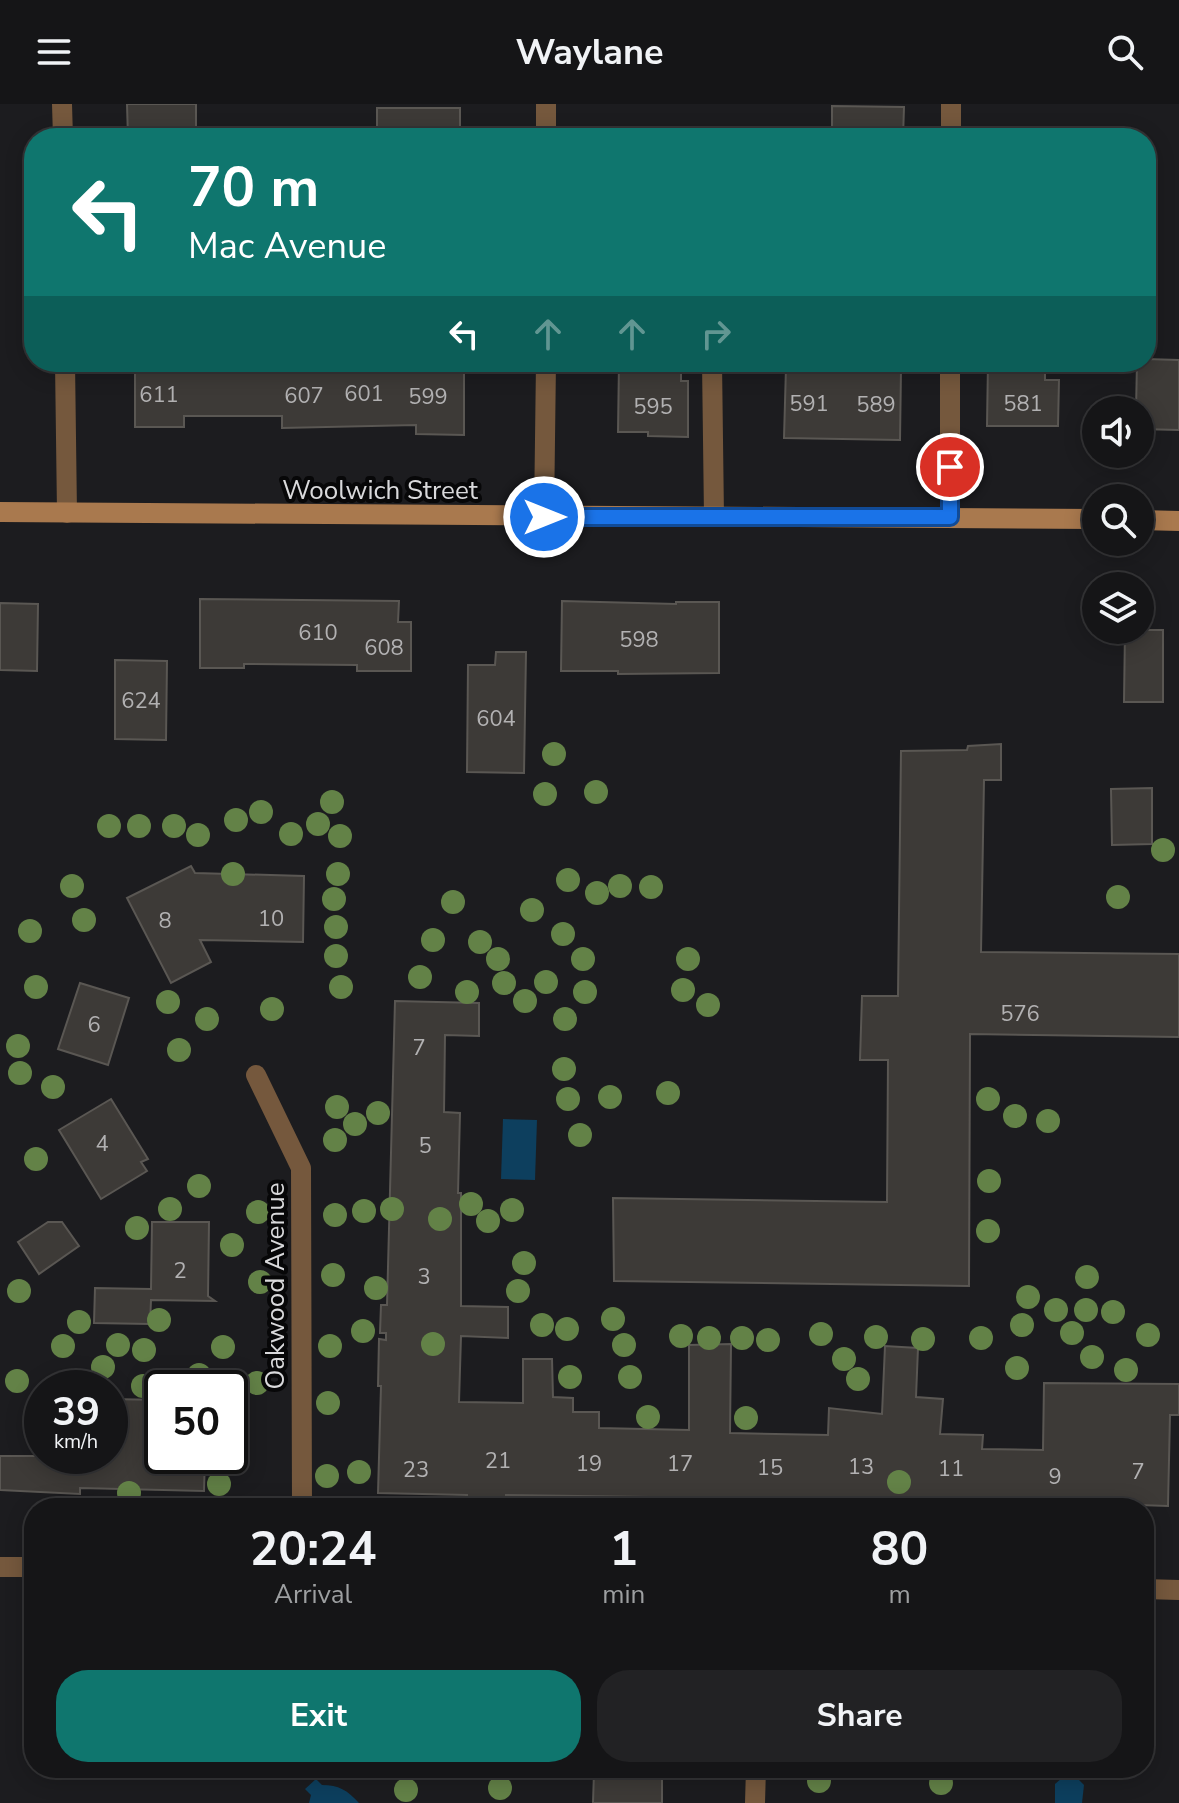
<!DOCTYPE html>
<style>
:root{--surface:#151517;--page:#222224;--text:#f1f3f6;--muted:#9d9fa1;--line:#343436;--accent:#0f766e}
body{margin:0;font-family:"Nunito Sans",sans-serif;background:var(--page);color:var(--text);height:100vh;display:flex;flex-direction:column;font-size:30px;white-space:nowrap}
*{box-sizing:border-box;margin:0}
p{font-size:26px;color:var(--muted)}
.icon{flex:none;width:44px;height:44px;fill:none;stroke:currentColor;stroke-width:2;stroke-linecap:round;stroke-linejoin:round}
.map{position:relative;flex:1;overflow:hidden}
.side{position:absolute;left:24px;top:1394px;width:1130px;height:280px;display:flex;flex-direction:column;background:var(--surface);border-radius:32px;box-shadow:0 4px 20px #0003,0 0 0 2px var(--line)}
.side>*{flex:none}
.hud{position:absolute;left:24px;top:24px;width:1132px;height:244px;border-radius:32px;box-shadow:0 4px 20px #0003,0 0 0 2px var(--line);background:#0f766e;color:#fff;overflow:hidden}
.buttons{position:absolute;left:1082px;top:292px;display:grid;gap:16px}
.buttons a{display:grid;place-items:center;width:72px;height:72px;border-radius:50%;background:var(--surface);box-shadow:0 4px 20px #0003,0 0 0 2px var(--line);font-size:40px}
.speed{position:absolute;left:24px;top:1266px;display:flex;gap:16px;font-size:40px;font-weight:700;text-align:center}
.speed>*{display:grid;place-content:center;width:104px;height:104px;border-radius:50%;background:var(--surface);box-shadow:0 4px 20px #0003,0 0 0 2px var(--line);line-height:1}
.speed small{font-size:20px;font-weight:400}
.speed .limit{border:4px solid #111;border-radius:12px;background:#fff;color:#111}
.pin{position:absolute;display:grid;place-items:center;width:68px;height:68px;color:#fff;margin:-34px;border:4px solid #fff;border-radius:50%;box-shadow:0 2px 8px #0007}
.me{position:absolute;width:88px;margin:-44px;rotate:90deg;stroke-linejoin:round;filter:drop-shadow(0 0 6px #0008)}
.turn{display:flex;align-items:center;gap:28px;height:168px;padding:0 32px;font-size:36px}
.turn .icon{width:104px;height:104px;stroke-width:2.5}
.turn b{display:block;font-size:56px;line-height:68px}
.lanes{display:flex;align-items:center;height:76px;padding:0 32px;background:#0003;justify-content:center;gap:40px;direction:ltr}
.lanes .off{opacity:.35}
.eta{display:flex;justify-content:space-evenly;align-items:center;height:136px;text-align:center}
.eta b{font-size:48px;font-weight:700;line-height:56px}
.action{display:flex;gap:16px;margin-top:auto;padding:16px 32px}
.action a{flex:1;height:92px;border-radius:32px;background:var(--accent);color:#fff;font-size:32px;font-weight:700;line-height:92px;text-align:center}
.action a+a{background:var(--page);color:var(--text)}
header{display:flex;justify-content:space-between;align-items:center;height:104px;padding:0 32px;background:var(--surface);font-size:36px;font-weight:700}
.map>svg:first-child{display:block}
.water{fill:#0d3f5e}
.building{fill:#3d3a37;stroke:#5a5753;stroke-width:2}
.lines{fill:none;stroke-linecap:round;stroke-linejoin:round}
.lane{stroke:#75583d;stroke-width:20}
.street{stroke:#75583d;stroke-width:20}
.secondary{stroke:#a9794e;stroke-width:20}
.tree{fill:#638247}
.route-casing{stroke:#114b97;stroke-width:20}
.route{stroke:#1a73e8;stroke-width:14}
.labels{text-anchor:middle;stroke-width:8;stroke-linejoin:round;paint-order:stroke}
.number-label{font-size:22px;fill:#b2b1b2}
.street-label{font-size:26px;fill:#d9d9db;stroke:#070708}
</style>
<header><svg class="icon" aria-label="menu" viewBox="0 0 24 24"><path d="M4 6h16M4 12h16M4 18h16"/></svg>Waylane<svg class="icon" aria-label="search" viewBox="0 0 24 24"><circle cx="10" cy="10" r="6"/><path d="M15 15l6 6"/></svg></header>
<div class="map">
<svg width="1179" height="1699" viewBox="0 0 1179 1699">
<rect width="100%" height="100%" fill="#1c1c1f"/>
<!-- water -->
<g class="water">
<path d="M 503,1015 L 537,1016 L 535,1076 L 501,1075 Z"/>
<path d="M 1062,1674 L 1078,1675 L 1084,1681 L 1082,1699 L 1055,1699 L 1055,1680 Z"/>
<path d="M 316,1675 L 322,1681 C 339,1681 347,1686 359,1699 L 309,1699 L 311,1691 L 305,1685 Z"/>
</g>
<!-- building -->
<g class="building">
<path d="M 127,0 L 196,0 L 196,34 L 128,34 Z"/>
<path d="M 832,2 L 904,3 L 903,34 L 832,34 Z"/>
<rect x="377" y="4" width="83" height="30"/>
<path d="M 1146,255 L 1179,256 L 1179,326 L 1140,325 L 1140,306 L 1136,306 L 1137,258 L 1146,258 Z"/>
<path d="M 135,258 L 464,258 L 464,331 L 416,330 L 416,321 L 282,324 L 282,312 L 184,312 L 184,323 L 135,323 Z"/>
<path d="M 619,258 L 681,258 L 681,277 L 688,277 L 688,333 L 648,332 L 648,328 L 618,328 Z"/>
<path d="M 852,258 L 888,258 L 888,265 L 901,265 L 900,336 L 784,334 L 786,263 L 852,264 Z"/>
<path d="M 988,258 L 1045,258 L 1045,276 L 1059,276 L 1058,322 L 987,322 Z"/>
<path d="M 200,495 L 399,497 L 398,518 L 411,518 L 411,567 L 357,567 L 357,561 L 244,560 L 244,564 L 200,564 Z"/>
<path d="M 562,497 L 676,500 L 676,498 L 719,498 L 719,569 L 618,570 L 618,567 L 561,567 Z"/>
<path d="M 0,499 L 38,500 L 37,567 L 0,566 Z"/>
<path d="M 1125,526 L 1163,526 L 1163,598 L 1124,598 Z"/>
<path d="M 496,548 L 526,548 L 524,669 L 467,668 L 468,561 L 495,561 Z"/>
<path d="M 115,556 L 167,557 L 166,636 L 115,635 Z"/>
<path d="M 1001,640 L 1001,676 L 984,676 L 981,848 L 1179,850 L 1179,933 L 970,930 L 969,1182 L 614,1177 L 613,1094 L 887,1098 L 888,956 L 860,956 L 862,892 L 898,892 L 901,647 L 967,646 L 968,642 Z"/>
<path d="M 1152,684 L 1152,740 L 1112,741 L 1111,685 Z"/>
<path d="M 191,762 L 195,769 L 304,772 L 303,838 L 200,836 L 211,858 L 171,879 L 127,794 Z"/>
<path d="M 80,879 L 129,894 L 108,961 L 58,945 Z"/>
<path d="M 395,897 L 479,899 L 479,932 L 445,931 L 444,1008 L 460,1009 L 458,1089 L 461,1089 L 461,1202 L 508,1203 L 508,1234 L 461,1232 L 459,1298 L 523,1299 L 523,1255 L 552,1255 L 553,1293 L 573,1294 L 573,1308 L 599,1308 L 599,1324 L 689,1326 L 689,1241 L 731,1240 L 730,1329 L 828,1331 L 829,1304 L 882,1310 L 885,1242 L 918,1244 L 916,1293 L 943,1295 L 940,1330 L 983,1331 L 982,1345 L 1043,1346 L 1044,1279 L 1179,1280 L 1179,1311 L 1170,1311 L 1168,1402 L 981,1396 L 867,1395 L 867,1400 L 689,1395 L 689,1398 L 649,1397 L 649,1393 L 506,1391 L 506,1395 L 467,1394 L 467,1391 L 378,1389 L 381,1282 L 378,1282 L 379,1235 L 386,1236 L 386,1229 L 380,1229 L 381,1201 L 387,1201 Z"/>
<path d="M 111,995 L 148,1055 L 141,1058 L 147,1067 L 101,1095 L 59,1026 Z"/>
<path d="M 48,1118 L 62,1118 L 79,1142 L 39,1170 L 18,1138 Z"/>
<path d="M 152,1118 L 209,1118 L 208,1192 L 215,1197 L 151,1196 L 150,1220 L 94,1219 L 95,1184 L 151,1185 Z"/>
<path d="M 110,1295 L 162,1296 L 162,1352 L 205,1352 L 204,1387 L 80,1384 L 80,1390 L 0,1386 L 0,1352 L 110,1352 Z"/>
<path d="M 594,1668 L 662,1669 L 662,1699 L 593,1699 Z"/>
</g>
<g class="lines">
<!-- lane -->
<path class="lane" d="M 712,258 L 714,413"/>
<!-- street -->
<g class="street">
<path d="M 62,0 L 63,34"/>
<path d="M 546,0 L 546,34"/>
<path d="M 951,34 L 951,0"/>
<path d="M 65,258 L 67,409"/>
<path d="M 544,413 L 546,258"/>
<path d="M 950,413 L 950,258"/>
<path d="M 256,971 L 301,1064 L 302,1404"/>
<path d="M 0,1463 L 34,1463"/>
<path d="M 1144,1485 L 1179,1486"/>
<path d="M 755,1699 L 756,1664"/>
</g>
<!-- secondary -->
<g class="secondary">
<path d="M 0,408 L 1096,415"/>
<path d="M 1140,416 L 1179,417"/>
</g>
</g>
<!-- trees -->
<g class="tree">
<circle cx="554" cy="650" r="12"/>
<circle cx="596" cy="688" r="12"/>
<circle cx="545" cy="690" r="12"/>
<circle cx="332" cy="698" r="12"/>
<circle cx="261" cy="708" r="12"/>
<circle cx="236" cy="716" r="12"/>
<circle cx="318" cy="720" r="12"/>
<circle cx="109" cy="722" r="12"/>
<circle cx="139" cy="722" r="12"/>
<circle cx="174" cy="722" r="12"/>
<circle cx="291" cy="730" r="12"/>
<circle cx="198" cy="731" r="12"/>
<circle cx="340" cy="732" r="12"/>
<circle cx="1163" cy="746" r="12"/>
<circle cx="233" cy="770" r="12"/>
<circle cx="338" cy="770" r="12"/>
<circle cx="568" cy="776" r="12"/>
<circle cx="72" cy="782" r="12"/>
<circle cx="620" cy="782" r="12"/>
<circle cx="651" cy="783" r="12"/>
<circle cx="597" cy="789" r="12"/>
<circle cx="1118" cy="793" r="12"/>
<circle cx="334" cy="795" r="12"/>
<circle cx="453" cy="798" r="12"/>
<circle cx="532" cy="806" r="12"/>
<circle cx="84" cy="816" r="12"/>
<circle cx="336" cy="823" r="12"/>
<circle cx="30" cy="827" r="12"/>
<circle cx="563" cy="830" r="12"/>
<circle cx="433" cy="836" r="12"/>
<circle cx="480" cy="838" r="12"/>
<circle cx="336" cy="852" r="12"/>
<circle cx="498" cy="855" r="12"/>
<circle cx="583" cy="855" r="12"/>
<circle cx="688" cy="855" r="12"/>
<circle cx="420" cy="873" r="12"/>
<circle cx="546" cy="878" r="12"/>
<circle cx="504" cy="879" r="12"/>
<circle cx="36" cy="883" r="12"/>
<circle cx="341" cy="883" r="12"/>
<circle cx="683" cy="886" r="12"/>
<circle cx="467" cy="888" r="12"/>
<circle cx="585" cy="888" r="12"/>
<circle cx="525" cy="897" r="12"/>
<circle cx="168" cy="898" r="12"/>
<circle cx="708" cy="901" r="12"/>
<circle cx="272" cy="905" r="12"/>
<circle cx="207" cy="915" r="12"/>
<circle cx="565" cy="915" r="12"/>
<circle cx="18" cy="942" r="12"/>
<circle cx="179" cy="946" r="12"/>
<circle cx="564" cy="965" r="12"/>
<circle cx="20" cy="969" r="12"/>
<circle cx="53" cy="983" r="12"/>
<circle cx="668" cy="989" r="12"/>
<circle cx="610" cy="993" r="12"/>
<circle cx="568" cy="995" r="12"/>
<circle cx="988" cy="995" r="12"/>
<circle cx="337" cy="1003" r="12"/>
<circle cx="378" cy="1009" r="12"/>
<circle cx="1015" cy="1012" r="12"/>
<circle cx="1048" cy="1017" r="12"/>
<circle cx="355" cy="1020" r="12"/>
<circle cx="580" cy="1031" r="12"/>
<circle cx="335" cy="1036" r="12"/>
<circle cx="36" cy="1055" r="12"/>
<circle cx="989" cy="1077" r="12"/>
<circle cx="199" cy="1082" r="12"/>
<circle cx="471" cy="1100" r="12"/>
<circle cx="170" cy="1105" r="12"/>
<circle cx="392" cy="1105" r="12"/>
<circle cx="512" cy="1106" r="12"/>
<circle cx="364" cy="1107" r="12"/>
<circle cx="258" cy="1108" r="12"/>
<circle cx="335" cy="1111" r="12"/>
<circle cx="440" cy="1115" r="12"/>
<circle cx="488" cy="1117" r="12"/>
<circle cx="137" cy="1124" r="12"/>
<circle cx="988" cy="1127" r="12"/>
<circle cx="232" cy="1141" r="12"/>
<circle cx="524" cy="1159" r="12"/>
<circle cx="333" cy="1171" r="12"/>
<circle cx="1087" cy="1173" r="12"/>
<circle cx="260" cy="1178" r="12"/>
<circle cx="376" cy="1184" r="12"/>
<circle cx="19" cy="1187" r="12"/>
<circle cx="518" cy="1187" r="12"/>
<circle cx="1028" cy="1193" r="12"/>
<circle cx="1056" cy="1206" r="12"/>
<circle cx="1086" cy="1206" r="12"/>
<circle cx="1113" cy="1208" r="12"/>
<circle cx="613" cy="1215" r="12"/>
<circle cx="159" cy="1216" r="12"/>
<circle cx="79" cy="1218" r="12"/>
<circle cx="542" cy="1221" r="12"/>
<circle cx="1022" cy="1221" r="12"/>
<circle cx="567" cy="1225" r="12"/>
<circle cx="363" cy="1227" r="12"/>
<circle cx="1072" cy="1229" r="12"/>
<circle cx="821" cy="1230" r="12"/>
<circle cx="1148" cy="1231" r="12"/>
<circle cx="681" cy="1232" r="12"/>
<circle cx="876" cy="1233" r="12"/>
<circle cx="709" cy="1234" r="12"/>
<circle cx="742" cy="1234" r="12"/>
<circle cx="981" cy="1234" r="12"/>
<circle cx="923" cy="1235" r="12"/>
<circle cx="768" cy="1236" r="12"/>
<circle cx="433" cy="1240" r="12"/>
<circle cx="118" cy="1241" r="12"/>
<circle cx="624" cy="1241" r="12"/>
<circle cx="63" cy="1242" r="12"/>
<circle cx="330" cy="1242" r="12"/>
<circle cx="223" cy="1243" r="12"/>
<circle cx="144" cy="1246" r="12"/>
<circle cx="1092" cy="1253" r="12"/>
<circle cx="844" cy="1255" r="12"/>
<circle cx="103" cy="1263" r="12"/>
<circle cx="1017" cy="1264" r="12"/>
<circle cx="1126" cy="1266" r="12"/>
<circle cx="199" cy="1271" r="12"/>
<circle cx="570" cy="1273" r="12"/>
<circle cx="630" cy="1273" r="12"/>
<circle cx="858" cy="1275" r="12"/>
<circle cx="17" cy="1277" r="12"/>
<circle cx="257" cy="1279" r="12"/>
<circle cx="143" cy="1282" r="12"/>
<circle cx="328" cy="1299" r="12"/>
<circle cx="648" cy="1313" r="12"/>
<circle cx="746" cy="1314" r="12"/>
<circle cx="359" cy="1368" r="12"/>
<circle cx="327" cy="1372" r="12"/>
<circle cx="899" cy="1378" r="12"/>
<circle cx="219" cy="1380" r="12"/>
<circle cx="129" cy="1389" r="12"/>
<circle cx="819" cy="1677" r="12"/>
<circle cx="941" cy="1679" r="12"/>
<circle cx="500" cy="1684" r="12"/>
<circle cx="406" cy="1686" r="12"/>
</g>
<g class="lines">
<!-- route casing -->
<g class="route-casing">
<path id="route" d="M 544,413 L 950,413 L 950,363"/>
</g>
<!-- route -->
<use href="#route" class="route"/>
</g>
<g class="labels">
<!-- number labels -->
<g class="number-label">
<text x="364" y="297">601</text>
<text x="159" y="298">611</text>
<text x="304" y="299">607</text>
<text x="428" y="300">599</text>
<text x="809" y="307">591</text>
<text x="1023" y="307">581</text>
<text x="876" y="308">589</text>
<text x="653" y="310">595</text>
<text x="318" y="536">610</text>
<text x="639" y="543">598</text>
<text x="384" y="551">608</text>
<text x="141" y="604">624</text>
<text x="496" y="622">604</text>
<text x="271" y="822">10</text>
<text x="165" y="824">8</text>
<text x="1020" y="917">576</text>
<text x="94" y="928">6</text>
<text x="419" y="951">7</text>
<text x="102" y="1047">4</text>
<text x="425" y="1049">5</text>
<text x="180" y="1174">2</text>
<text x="424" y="1180">3</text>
<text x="498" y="1364">21</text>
<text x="589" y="1367">19</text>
<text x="680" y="1367">17</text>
<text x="861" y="1370">13</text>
<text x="770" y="1371">15</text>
<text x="951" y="1372">11</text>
<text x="416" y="1373">23</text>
<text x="1138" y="1375">7</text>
<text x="1055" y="1380">9</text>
</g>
<!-- street labels -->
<g class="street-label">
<text x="380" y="395">Woolwich Street</text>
<text transform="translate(275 1182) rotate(-90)" y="9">Oakwood Avenue</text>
</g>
</g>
</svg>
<div class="buttons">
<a><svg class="icon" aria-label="sound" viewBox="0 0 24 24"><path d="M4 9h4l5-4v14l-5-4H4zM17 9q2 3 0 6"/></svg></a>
<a><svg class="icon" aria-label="search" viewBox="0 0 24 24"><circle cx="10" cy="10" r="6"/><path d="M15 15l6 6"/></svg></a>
<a><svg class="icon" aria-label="layers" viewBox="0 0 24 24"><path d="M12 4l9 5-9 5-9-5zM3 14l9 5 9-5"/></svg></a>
</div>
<div class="speed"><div>39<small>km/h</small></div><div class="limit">50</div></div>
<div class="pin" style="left:950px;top:363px;background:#d93025"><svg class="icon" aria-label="arrive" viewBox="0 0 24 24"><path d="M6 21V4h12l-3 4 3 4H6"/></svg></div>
<svg class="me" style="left:544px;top:413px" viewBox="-20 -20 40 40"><circle r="17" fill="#1a73e8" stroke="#fff" stroke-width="3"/><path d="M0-11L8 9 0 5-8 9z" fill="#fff"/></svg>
<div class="hud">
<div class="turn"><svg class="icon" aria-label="left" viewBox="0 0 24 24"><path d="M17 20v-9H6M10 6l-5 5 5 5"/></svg><div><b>70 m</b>Mac Avenue</div></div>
<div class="lanes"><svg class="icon" aria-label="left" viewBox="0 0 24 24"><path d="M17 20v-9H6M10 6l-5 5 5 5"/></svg><svg class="icon off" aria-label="ahead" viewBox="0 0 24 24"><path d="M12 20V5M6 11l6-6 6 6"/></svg><svg class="icon off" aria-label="ahead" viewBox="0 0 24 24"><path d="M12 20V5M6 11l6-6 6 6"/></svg><svg class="icon off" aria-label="right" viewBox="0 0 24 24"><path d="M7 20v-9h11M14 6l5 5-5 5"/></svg></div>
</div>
<section class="side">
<div class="eta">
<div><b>20:24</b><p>Arrival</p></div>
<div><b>1</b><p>min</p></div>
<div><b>80</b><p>m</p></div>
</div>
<div class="action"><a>Exit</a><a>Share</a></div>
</section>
</div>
